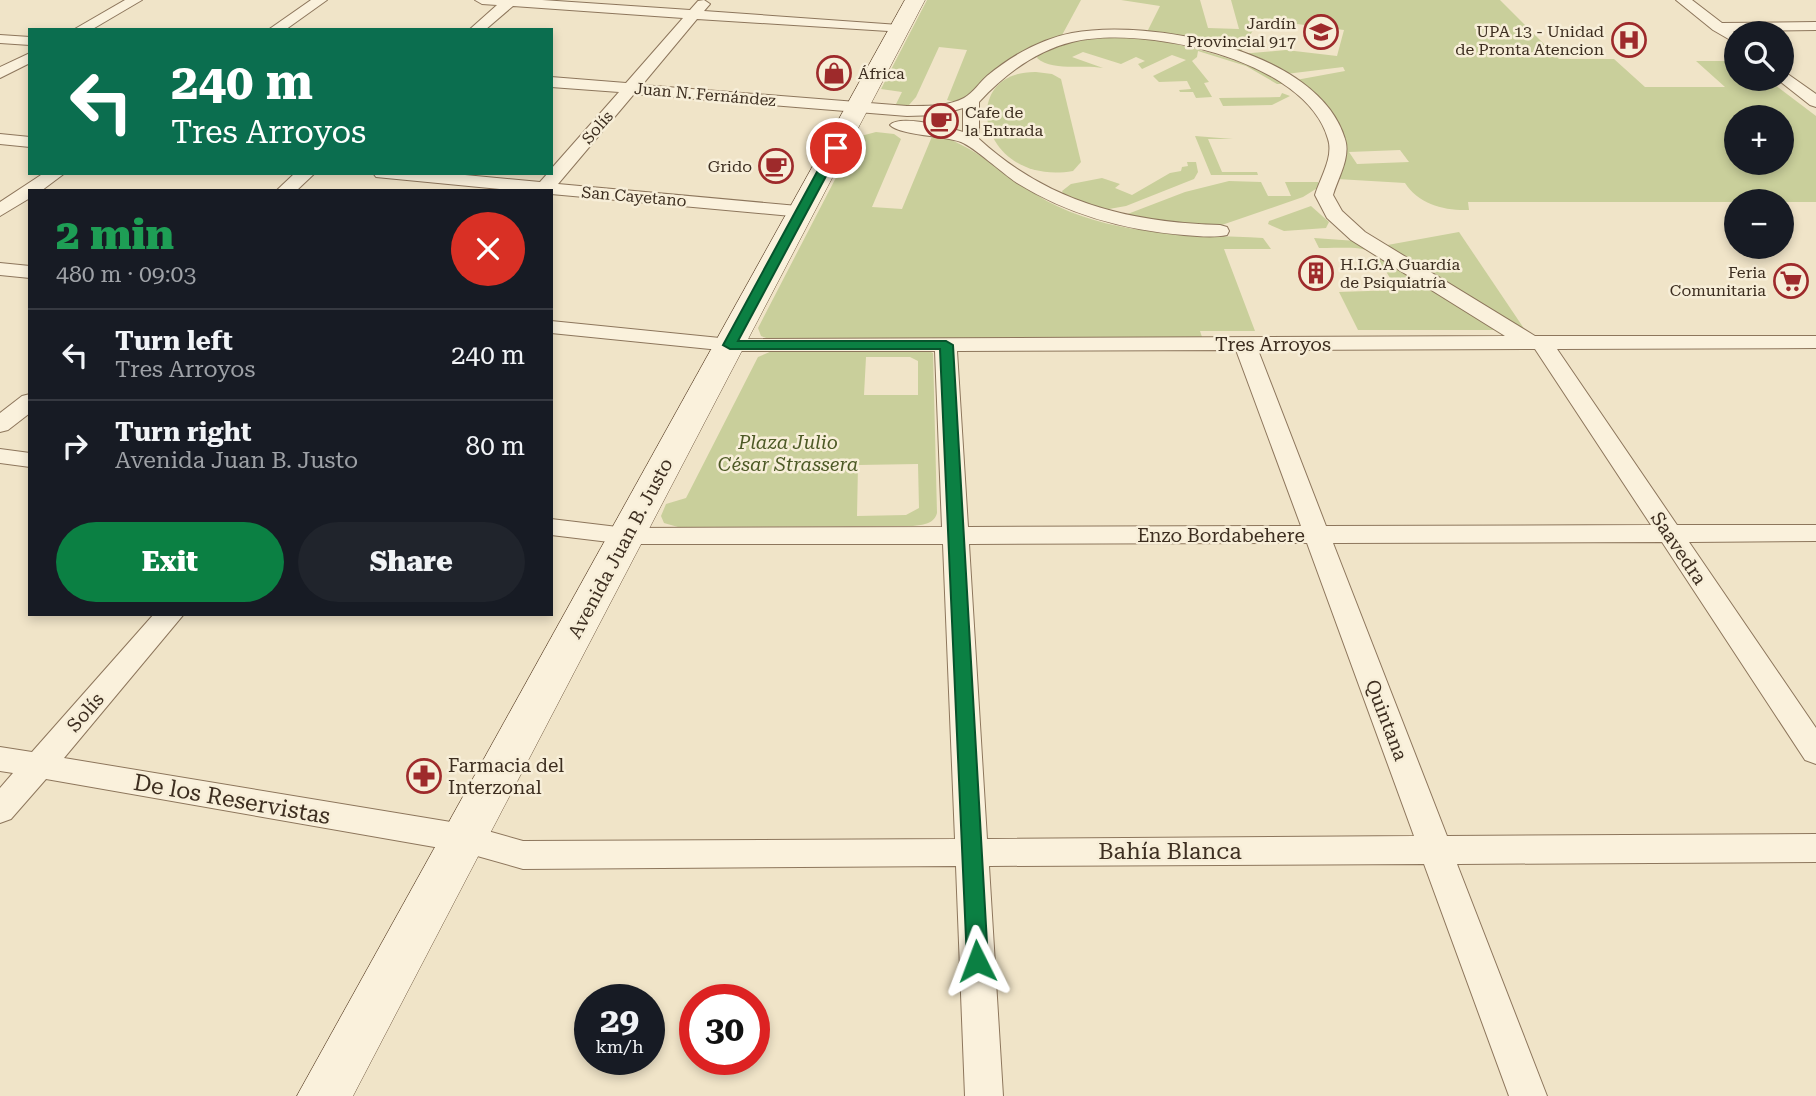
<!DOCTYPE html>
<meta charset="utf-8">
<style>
:root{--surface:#171b24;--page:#20242c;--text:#f1f3f6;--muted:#9ea1a6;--line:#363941;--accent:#0b8043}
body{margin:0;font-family:"Roboto Serif",serif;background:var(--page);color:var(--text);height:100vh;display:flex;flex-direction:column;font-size:26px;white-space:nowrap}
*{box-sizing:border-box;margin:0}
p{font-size:23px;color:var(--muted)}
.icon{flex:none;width:38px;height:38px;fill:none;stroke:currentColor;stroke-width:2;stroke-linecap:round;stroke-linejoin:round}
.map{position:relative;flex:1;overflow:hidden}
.drawer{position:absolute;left:28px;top:189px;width:525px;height:427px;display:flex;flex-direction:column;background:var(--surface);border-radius:0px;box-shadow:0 4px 10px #0003}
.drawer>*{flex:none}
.hud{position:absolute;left:28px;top:28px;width:525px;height:147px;border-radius:0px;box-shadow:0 4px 10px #0003;background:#0b6e4f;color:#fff;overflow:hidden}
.buttons{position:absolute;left:1724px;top:21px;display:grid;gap:14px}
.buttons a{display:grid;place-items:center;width:70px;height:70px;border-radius:50%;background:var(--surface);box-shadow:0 4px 10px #0003;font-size:35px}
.speed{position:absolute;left:574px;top:984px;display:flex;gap:14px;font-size:35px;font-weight:700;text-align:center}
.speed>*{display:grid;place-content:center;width:91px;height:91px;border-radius:50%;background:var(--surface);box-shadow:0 4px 10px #0003;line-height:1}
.speed small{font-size:18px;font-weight:400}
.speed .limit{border:10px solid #d22;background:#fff;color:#111}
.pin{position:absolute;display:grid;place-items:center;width:60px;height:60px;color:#fff;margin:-30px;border:4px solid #fff;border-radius:50%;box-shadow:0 2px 7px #0007}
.me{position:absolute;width:77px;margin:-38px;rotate:357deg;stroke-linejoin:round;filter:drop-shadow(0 0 5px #0008)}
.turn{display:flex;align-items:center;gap:24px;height:147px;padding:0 28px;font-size:32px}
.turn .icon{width:91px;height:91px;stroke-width:2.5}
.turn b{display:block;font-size:49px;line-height:60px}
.round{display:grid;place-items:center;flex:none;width:74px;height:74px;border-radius:37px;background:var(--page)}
.summary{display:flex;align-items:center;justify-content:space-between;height:119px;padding:0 28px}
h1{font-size:42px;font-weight:800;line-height:52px;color:#1e9e55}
.button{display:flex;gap:14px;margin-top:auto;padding:14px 28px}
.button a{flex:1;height:80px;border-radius:42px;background:var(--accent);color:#fff;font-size:28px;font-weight:800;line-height:80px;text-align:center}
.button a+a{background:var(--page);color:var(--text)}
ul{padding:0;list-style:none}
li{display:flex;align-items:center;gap:21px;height:91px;padding:0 28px;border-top:2px solid var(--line)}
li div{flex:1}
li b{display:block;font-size:26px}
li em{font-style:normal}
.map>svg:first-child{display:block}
.green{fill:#c9cf9b;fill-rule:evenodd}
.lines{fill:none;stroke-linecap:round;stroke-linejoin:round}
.street-casing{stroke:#8d765c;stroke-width:2}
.secondary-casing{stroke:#6f573f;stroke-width:1}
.street{fill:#faf1dc;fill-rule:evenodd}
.secondary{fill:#faf1dc;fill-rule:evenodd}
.route{fill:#0b8043;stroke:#07532c;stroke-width:2}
.labels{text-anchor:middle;stroke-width:5;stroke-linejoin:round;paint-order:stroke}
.far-poi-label{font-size:16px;fill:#3d2e20;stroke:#f7eed8;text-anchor:end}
.far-street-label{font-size:16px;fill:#3d2e20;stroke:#f7eed8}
.street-label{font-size:19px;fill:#3d2e20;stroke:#f7eed8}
.park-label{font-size:19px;font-style:italic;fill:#4d5a26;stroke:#f7eed8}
.poi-label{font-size:19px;fill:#3d2e20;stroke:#f7eed8;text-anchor:start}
.near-street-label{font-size:23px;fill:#3d2e20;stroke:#f7eed8}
</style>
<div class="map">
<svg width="1816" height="1096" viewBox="0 0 1816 1096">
<rect width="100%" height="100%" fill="#f0e4c8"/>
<!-- green -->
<g class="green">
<path d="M 927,0 L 1081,0 L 1061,37 L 1016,55 L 997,67 L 965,98 L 955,102 L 947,100 L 967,50 L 939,47 L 916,97 L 909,105 L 895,106 L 902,92 L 881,89 Z"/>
<path d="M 1121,0 L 1200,0 L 1208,28 L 1239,29 L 1231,0 L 1500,0 L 1559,59 L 1614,59 L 1645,87 L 1725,87 L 1696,61 L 1736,61 L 1736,79 L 1767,79 L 1816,116 L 1816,202 L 1468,202 L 1469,210 C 1445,211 1418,204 1405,183 L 1337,179 L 1344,151 L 1296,80 L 1345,71 L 1343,67 L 1286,74 L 1147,32 L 1160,6 ZM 1259,19 L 1344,30 L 1337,56 L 1286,50 L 1240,54 ZM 1736,117 L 1782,117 L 1782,163 L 1736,163 ZM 1400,150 L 1409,162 L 1357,164 L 1349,152 Z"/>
<path d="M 1133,35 C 1190,46 1236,57 1288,84 L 1277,84 L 1246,66 L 1198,51 L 1197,57 L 1192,61 L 1209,82 L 1204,83 L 1212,97 L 1196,98 L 1193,92 L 1180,92 L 1179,90 L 1191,89 L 1187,81 L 1159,82 L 1153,76 L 1186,60 L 1172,55 L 1142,69 L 1138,64 L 1145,61 L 1136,57 L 1121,64 L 1083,52 L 1072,57 L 1103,68 C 1083,64 1053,72 1037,58 C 1049,37 1111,36 1133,35 Z"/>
<path d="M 1036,72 L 1052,74 L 1061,79 L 1081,162 L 1073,171 C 979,187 955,71 1036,72 Z"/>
<path d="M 1282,93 L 1290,96 L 1272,105 L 1223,106 L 1219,98 L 1280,97 Z"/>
<path d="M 876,132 L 894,134 L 901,139 L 872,207 L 902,209 L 933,134 C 979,145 1014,186 1057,206 C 1122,237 1193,234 1263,238 L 1271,249 L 1224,249 L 1255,331 L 1200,331 L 1202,337 L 769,339 L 761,336 L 758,328 L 857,137 Z"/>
<path d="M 1195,136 L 1233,139 L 1208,139 L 1222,172 L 1257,172 L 1258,175 L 1211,175 Z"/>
<path d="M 1187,162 L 1196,162 L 1198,172 L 1194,179 L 1126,206 L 1109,209 L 1102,210 L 1064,195 L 1062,191 L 1071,184 L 1102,178 L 1120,184 L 1115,188 L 1132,195 L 1170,173 L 1181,171 L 1182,167 L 1188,166 Z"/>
<path d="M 1229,181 L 1261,182 L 1268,196 L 1291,196 L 1285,182 L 1318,182 L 1319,187 L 1303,197 L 1216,227 L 1166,225 L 1125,215 L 1185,192 Z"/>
<path d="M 1311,206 L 1329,222 L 1326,228 L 1284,231 L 1268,224 L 1269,221 Z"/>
<path d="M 1459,232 L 1525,330 L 1517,330 L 1382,246 Z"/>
<path d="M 1314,238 L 1356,241 L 1501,330 L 1358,330 L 1339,292 L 1397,290 C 1369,242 1374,248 1319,248 Z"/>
<path d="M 772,351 L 929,351 L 933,353 L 937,513 C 934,524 923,525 913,526 L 678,527 L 664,523 L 661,516 L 666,504 L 686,498 L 758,357 ZM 866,357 L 910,357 L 918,361 L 918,395 L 864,395 ZM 918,464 L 919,508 L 906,515 L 857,516 L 858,465 Z"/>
</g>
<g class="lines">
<!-- street casing -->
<g class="street-casing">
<g id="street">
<path d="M 125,0 L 142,0 L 91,30 L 73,30 Z"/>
<path d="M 311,0 L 327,0 L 285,30 L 268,30 Z"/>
<path d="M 475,0 L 542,0 L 690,10 L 698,1 L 704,0 L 710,4 L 704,11 L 899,25 L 906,29 L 904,32 L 697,19 L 642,85 L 907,106 C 925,106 947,107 964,98 C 973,93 980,82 987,76 C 1011,56 1041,39 1072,33 C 1150,18 1319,50 1345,139 C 1351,157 1338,178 1333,195 L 1342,211 L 1365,232 L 1535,336 L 1816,336 L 1816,348 L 1557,349 L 1677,525 L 1816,525 L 1816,541 L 1689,542 L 1816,728 L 1816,764 L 1805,760 L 1662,542 L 1333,543 L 1447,836 L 1816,834 L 1816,862 L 1457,864 L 1547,1096 L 1509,1096 L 1424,864 L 989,866 L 1003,1096 L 965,1096 L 956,866 L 523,869 L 463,852 L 46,779 L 11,819 L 0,823 L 0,788 L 13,773 L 0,771 L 0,747 L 32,752 L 154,614 L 184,614 L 64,758 L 463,824 L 523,841 L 955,839 L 943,544 L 626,544 L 551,535 L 551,519 L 626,528 L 942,527 L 935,351 L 730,351 L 551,333 L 551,321 L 730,339 L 1505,336 L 1351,240 L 1327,218 L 1315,195 C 1320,178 1334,157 1328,139 C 1306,59 1142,24 1072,42 C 1035,51 1004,75 979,102 L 979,139 C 1049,203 1129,222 1220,225 L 1227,227 L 1229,231 L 1227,235 C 1213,238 1198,236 1184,235 C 1124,230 1069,215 1017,183 C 1002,173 974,147 961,142 C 945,136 899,135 890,125 C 900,114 948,127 963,132 L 963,108 L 939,115 L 907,116 L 634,94 L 558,184 L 809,207 L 811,211 L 809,215 L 802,217 L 551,194 L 551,191 L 519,191 L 376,177 L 373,173 L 444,173 L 540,182 L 548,173 L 551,173 L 551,169 L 619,92 L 551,87 L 551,77 L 626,83 L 683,18 L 513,6 L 485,30 L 469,30 L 497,5 L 482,4 ZM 1535,349 L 1651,525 L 1326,526 L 1258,350 ZM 1236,350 L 1301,526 L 968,527 L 957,351 ZM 1307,543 L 1414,836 L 987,839 L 969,544 Z"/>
<path d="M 1676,0 L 1692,0 L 1722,23 L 1816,22 L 1816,30 L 1733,31 L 1736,33 L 1736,40 L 1732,41 L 1713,30 Z"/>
<path d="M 0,35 L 30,37 L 30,45 L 0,43 Z"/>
<path d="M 30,53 L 30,63 L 0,78 L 0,67 Z"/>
<path d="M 1782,70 L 1816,94 L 1816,107 L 1810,105 L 1777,79 L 1782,79 Z"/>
<path d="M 0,134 L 30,137 L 30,147 L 0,144 Z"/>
<path d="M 44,173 L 65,173 L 41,191 L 30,191 L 30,198 L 0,216 L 0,202 Z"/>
<path d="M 295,173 L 315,173 L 296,191 L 276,191 Z"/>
<path d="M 0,263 L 30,266 L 30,278 L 0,275 Z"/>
<path d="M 30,394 L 30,413 L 8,430 L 0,432 L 0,413 L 22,396 Z"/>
<path d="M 0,449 L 30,453 L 30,467 L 0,463 Z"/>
</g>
</g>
<!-- secondary casing -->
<g class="secondary-casing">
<path id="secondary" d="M 905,0 L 925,0 L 353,1096 L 297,1096 Z"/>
</g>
<!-- street -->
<use href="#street" class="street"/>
<!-- secondary -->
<use href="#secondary" class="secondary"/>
</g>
<!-- route -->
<path class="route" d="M 836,145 L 841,148 L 738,341 L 946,341 L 953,345 L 988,961 L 985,968 L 977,970 L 970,968 L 967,961 L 940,349 L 730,349 L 723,345 L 830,148 Z"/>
<!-- icons -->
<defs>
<g id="school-ring" transform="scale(1.75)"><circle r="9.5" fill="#f7eed8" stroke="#9e2a2b" stroke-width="1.5"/><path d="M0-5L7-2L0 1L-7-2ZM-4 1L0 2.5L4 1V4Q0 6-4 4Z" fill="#9e2a2b"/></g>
<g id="hospital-ring" transform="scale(1.75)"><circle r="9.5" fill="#f7eed8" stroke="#9e2a2b" stroke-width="1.5"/><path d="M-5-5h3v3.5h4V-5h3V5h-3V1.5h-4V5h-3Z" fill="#9e2a2b"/></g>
<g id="shop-ring" transform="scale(1.75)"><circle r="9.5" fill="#f7eed8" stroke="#9e2a2b" stroke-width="1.5"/><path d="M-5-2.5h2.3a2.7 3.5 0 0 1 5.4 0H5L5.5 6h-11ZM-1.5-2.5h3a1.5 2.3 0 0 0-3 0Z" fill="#9e2a2b"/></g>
<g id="cafe-ring" transform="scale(1.75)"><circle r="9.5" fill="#f7eed8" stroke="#9e2a2b" stroke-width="1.5"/><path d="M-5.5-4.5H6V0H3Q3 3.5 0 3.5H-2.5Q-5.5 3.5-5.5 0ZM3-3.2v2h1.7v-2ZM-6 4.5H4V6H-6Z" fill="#9e2a2b"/></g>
<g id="building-ring" transform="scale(1.75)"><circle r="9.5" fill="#f7eed8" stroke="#9e2a2b" stroke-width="1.5"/><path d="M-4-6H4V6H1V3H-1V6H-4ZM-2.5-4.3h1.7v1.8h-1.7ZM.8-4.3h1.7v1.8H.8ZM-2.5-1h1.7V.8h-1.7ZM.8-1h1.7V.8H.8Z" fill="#9e2a2b"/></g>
<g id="supermarket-ring" transform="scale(1.75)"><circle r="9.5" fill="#f7eed8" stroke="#9e2a2b" stroke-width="1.5"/><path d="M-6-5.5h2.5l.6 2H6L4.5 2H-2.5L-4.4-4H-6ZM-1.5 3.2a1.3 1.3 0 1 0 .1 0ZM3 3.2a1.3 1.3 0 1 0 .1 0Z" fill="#9e2a2b"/></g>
<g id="pharmacy-ring" transform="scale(1.75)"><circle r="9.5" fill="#f7eed8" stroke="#9e2a2b" stroke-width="1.5"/><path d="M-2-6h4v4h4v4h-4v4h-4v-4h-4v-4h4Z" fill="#9e2a2b"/></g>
</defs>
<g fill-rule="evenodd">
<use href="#school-ring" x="1321" y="32"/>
<use href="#hospital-ring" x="1629" y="40"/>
<use href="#shop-ring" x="834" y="73"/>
<use href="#cafe-ring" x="941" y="121"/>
<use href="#cafe-ring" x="776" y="166"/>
<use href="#building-ring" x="1316" y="273"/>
<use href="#supermarket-ring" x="1791" y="281"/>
<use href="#pharmacy-ring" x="424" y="776"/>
</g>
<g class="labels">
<!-- far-poi labels -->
<g class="far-poi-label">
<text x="1296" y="29">Jardín<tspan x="1296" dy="18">Provincial 917</tspan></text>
<text x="1604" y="37">UPA 13 - Unidad<tspan x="1604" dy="18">de Pronta Atencion</tspan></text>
<text x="858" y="79" text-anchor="start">África</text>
<text x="965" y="118" text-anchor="start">Cafe de<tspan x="965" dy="18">la Entrada</tspan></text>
<text x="752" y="172">Grido</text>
<text x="1340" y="270" text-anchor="start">H.I.G.A Guardía<tspan x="1340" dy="18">de Psiquiatría</tspan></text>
<text x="1766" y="278">Feria<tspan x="1766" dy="18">Comunitaria</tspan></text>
</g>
<!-- far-street labels -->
<g class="far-street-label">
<text transform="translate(705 94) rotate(5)" y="6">Juan N. Fernández</text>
<text transform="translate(597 127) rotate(-49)" y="6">Solís</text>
<text transform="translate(634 196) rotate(5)" y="6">San Cayetano</text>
</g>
<!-- street labels -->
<g class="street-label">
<text x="1273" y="351">Tres Arroyos</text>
<text x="1221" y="542">Enzo Bordabehere</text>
<text transform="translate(620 548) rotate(-62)" y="7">Avenida Juan B. Justo</text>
<text transform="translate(1679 548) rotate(56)" y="7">Saavedra</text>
<text transform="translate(85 712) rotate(-49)" y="7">Solís</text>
<text transform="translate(1387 720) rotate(69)" y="7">Quintana</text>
</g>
<!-- park labels -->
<g class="park-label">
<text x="788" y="449">Plaza Julio<tspan x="788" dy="22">César Strassera</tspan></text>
</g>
<!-- poi labels -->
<g class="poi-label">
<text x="448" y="772">Farmacia del<tspan x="448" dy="22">Interzonal</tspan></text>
</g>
<!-- near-street labels -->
<g class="near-street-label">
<text transform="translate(232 799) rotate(10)" y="8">De los Reservistas</text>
<text x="1170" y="859">Bahía Blanca</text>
</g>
</g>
</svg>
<div class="buttons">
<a><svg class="icon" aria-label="search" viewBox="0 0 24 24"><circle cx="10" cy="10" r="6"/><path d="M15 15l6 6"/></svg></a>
<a>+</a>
<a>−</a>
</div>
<div class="speed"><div>29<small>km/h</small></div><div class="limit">30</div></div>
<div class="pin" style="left:836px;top:148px;background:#d93025"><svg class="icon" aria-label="arrive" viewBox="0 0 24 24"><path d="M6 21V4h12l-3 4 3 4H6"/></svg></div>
<svg class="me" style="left:977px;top:961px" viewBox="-20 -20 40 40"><path d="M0-17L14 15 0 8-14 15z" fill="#0b8043" stroke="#fff" stroke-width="4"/></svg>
<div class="hud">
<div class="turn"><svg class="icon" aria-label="left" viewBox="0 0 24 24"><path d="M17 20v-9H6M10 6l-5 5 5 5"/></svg><div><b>240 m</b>Tres Arroyos</div></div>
</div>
<section class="drawer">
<div class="summary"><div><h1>2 min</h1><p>480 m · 09:03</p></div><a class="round" style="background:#d93025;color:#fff"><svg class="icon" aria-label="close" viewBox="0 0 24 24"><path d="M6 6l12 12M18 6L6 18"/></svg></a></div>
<ul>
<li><svg class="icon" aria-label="left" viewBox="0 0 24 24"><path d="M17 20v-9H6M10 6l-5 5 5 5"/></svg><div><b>Turn left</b><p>Tres Arroyos</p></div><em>240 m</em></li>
<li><svg class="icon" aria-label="right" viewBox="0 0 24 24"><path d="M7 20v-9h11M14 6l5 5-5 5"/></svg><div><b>Turn right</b><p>Avenida Juan B. Justo</p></div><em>80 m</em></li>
</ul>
<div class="button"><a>Exit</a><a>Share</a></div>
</section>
</div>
